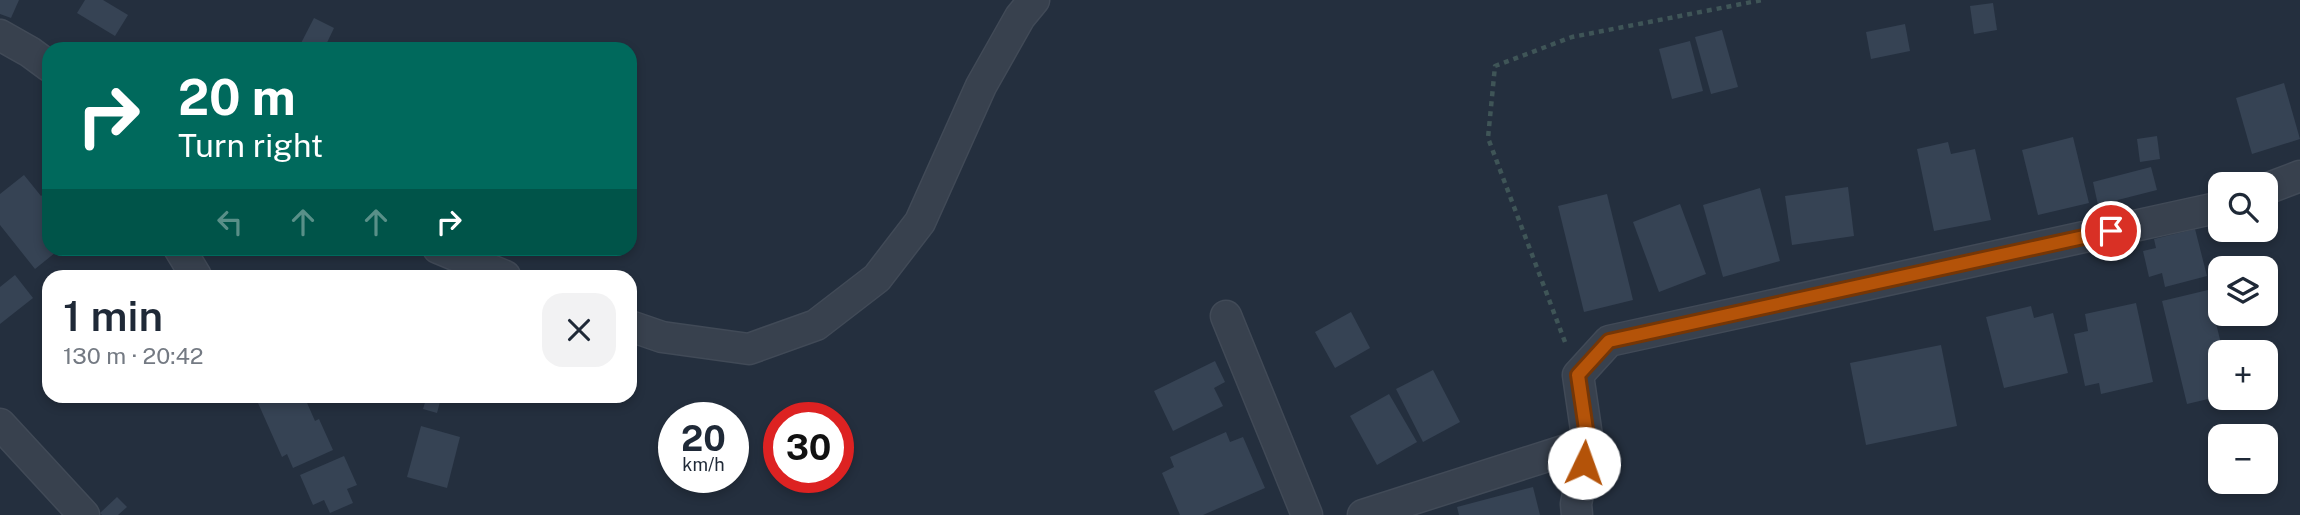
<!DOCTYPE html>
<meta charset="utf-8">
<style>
:root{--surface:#fff;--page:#f2f2f3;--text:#1f2937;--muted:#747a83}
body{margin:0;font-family:"Public Sans",sans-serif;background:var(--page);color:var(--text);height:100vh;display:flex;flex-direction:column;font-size:26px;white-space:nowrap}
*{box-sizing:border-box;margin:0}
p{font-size:23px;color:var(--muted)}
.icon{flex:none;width:38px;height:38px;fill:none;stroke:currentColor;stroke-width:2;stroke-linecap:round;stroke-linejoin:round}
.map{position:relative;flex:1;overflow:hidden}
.sheet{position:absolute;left:42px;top:270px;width:595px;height:133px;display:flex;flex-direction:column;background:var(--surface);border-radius:21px;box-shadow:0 4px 10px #0003}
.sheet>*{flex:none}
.guide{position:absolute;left:42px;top:42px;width:595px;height:214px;border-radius:21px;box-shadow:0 4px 10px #0003;background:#00695c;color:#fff;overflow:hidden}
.controls{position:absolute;left:2208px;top:172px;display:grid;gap:14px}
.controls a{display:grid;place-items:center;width:70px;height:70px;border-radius:14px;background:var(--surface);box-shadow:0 4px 10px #0003;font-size:35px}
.speed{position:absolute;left:658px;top:402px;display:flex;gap:14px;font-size:35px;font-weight:700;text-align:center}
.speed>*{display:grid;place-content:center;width:91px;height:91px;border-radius:50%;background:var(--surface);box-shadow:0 4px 10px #0003;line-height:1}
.speed small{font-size:18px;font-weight:400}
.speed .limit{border:10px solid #d22;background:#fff;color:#111}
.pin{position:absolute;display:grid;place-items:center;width:60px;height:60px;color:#fff;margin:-30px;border:4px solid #fff;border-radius:50%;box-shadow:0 2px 7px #0007}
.me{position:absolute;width:77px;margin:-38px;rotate:3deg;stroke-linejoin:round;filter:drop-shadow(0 0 5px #0008)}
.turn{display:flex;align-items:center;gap:24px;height:147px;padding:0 21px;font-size:32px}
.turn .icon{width:91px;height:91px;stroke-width:2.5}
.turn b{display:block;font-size:49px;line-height:60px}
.lanes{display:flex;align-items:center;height:66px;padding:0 21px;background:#0003;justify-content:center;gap:35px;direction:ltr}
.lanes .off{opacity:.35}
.round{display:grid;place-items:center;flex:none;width:74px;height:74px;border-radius:21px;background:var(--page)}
.headline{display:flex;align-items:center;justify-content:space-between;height:119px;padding:0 21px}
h1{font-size:42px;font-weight:600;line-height:52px}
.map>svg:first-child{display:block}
.building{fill:#364354}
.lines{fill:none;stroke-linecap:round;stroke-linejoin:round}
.street-casing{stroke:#414a57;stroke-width:33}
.path{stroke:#3f5557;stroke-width:4.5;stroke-dasharray:5 5;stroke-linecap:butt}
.street{stroke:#38414e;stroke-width:30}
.route-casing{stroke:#753606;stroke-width:18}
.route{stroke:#b45309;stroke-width:12}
</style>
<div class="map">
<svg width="2300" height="515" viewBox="0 0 2300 515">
<rect width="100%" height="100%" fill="#242f3e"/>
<!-- building -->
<g class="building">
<path d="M 0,0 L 19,0 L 11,18 L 0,14 Z"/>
<path d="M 85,0 L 103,0 L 128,15 L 115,36 L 77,13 Z"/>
<path d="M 1993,3 L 1997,30 L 1974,34 L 1970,6 Z"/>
<path d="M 314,18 L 334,28 L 324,49 L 298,49 Z"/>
<path d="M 1905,24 L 1910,51 L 1871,59 L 1866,32 Z"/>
<path d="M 1722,30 L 1738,87 L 1711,94 L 1695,37 Z"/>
<path d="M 1690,41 L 1703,91 L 1672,99 L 1659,49 Z"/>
<path d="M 2284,83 L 2300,139 L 2252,154 L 2236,98 Z"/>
<path d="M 2157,136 L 2160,159 L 2140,162 L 2137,139 Z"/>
<path d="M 2073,137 L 2089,203 L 2038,215 L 2022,150 Z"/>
<path d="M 1948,142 L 1951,154 L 1975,149 L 1991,220 L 1934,231 L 1917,149 Z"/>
<path d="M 2151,167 L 2157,190 L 2098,205 L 2093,182 Z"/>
<path d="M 24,175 L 41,196 L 47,191 L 49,194 L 49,248 L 61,248 L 35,269 L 0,225 L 0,194 Z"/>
<path d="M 1848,187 L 1854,236 L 1792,245 L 1785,196 Z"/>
<path d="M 1760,188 L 1780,261 L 1723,277 L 1703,205 Z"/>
<path d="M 1607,194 L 1633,300 L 1584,312 L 1558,206 Z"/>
<path d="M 1680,204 L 1706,274 L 1659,292 L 1633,222 Z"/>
<path d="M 2195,229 L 2207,276 L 2165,287 L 2162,273 L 2149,277 L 2143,251 L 2156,248 L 2154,239 Z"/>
<path d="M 15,275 L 33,298 L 0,324 L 0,287 Z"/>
<path d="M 2208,290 L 2223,352 L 2221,352 L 2221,396 L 2187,404 L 2162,301 Z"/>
<path d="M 2136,303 L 2153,382 L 2101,394 L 2099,383 L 2085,386 L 2074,334 L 2088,331 L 2085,314 Z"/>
<path d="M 2031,306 L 2034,318 L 2053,313 L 2068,373 L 2004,388 L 1986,317 Z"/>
<path d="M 1351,312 L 1370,348 L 1335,368 L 1315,332 Z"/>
<path d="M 1941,345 L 1957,426 L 1866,445 L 1850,363 Z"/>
<path d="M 1215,361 L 1225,382 L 1214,388 L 1223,406 L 1173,431 L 1154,391 Z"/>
<path d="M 1433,370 L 1460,422 L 1423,442 L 1396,389 Z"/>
<path d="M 1389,394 L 1417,442 L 1377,465 L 1350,416 Z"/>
<path d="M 275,396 L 304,396 L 315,421 L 319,419 L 333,450 L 293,468 L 287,454 L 282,457 L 258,403 Z"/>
<path d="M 427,396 L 441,398 L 437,413 L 423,409 Z"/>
<path d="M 421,426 L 460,437 L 447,488 L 407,477 Z"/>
<path d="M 1226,432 L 1230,442 L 1243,437 L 1265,488 L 1203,515 L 1180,515 L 1162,473 L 1174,467 L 1170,457 Z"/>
<path d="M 344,456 L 357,485 L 347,489 L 353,503 L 330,513 L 324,500 L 313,505 L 300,475 Z"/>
<path d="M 1533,487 L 1540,515 L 1459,515 L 1457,507 Z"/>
<path d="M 117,497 L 127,507 L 118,515 L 102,515 L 100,513 Z"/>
</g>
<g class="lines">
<!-- street casing -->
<g class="street-casing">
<g id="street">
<path d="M 0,35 L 30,52 L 49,66"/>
<path d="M 2266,189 L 2300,176"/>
<path d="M 179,248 L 196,276"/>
<path d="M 438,248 L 505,276"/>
<path d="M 1226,316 L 1307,515"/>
<path d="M 630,326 L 662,337 L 749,349 L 816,325 L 877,278 L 920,222 L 981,86 L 1020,17 L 1034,0"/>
<path d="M 0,424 L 84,515"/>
<path d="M 1363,515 L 1588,443"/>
<path d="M 1577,515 L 1576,504 L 1588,443 L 1578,375 L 1609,341 L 2221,207"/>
</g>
</g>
<!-- path -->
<path class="path" d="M 1565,342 L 1488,138 L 1495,66 L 1572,37 L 1762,0"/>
<!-- street -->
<use href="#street" class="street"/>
</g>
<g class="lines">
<!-- route casing -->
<g class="route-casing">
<path id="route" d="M 1584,463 L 1588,443 L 1578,375 L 1609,341 L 2111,231"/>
</g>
<!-- route -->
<use href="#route" class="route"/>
</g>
</svg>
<div class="controls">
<a><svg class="icon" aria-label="search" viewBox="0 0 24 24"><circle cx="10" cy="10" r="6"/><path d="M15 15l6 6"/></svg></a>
<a><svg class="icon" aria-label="layers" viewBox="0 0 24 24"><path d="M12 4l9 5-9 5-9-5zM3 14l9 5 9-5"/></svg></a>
<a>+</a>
<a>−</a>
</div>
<div class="speed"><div>20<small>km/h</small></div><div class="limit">30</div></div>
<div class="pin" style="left:2111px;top:231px;background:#d93025"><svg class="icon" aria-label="arrive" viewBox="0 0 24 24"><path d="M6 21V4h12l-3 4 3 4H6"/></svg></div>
<svg class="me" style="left:1584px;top:463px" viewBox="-20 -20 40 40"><circle r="19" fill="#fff"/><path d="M0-13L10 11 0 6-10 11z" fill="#b45309"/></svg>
<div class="guide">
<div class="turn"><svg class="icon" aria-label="right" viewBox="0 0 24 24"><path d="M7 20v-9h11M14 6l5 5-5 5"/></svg><div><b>20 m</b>Turn right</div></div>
<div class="lanes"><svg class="icon off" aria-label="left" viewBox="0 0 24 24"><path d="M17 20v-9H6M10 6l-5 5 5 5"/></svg><svg class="icon off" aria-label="ahead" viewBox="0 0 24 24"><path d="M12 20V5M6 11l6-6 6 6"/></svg><svg class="icon off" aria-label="ahead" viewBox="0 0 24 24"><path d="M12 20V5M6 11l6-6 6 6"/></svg><svg class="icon" aria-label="right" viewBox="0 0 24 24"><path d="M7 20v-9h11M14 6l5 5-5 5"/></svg></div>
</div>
<section class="sheet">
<div class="headline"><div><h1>1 min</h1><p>130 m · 20:42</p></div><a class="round"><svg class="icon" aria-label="close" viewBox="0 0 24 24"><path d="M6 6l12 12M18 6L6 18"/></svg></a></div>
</section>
</div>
